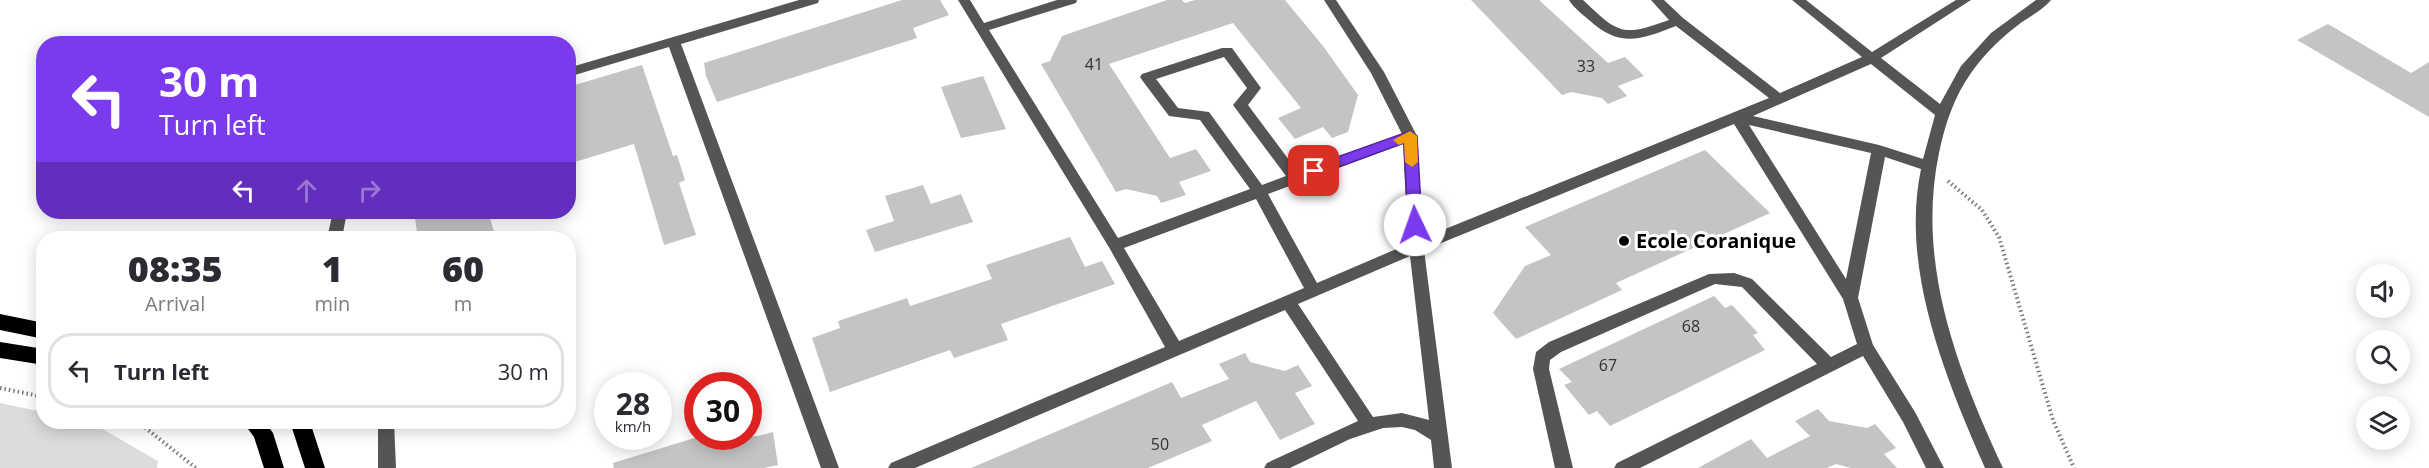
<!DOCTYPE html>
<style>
:root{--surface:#fff;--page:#f2f2f3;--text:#2b2b33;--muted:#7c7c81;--line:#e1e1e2}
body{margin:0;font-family:"Open Sans",sans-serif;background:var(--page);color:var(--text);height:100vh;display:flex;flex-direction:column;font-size:22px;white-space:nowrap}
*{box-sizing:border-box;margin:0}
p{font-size:20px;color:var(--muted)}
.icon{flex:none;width:33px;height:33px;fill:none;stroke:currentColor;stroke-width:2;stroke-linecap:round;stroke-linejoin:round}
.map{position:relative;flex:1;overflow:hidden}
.panel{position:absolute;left:36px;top:231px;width:540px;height:198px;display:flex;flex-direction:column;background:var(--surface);border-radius:24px;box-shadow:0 3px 15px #0003}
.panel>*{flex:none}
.top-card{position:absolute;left:36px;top:36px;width:540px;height:183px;border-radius:24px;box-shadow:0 3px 15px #0003;background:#7c3aed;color:#fff;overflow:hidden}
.controls{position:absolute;left:2356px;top:264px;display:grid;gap:12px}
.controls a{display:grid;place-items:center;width:54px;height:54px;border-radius:50%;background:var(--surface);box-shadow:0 3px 15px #0003;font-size:30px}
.speed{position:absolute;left:594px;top:372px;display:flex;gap:12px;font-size:30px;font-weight:700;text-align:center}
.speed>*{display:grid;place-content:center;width:78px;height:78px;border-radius:50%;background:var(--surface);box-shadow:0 3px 15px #0003;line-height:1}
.speed small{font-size:15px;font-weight:400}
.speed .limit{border:9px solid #d22;background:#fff;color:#111}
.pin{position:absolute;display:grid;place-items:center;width:51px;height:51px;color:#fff;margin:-26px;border-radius:12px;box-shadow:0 3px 9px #0006}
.me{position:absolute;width:66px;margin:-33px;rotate:357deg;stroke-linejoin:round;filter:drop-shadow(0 0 4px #0008)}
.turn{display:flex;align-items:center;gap:21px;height:126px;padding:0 24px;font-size:27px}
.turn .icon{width:78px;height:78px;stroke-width:2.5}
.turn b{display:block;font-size:42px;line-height:51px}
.lanes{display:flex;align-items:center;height:57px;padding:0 24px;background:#0003;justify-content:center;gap:30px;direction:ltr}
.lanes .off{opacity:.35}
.eta{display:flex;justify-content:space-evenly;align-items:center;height:102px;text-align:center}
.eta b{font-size:36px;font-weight:800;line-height:42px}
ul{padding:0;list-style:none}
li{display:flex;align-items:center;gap:18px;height:75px;margin:0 12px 9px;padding:0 12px;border:3px solid var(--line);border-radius:24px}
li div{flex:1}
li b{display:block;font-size:22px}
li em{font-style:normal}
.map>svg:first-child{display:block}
.green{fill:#dcdcdc}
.building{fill:#c4c4c4}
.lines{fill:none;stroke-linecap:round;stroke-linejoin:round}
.path{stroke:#777;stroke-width:4;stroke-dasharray:1.5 3;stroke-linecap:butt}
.minor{fill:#555;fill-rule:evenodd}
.highway{fill:#000;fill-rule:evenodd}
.route{fill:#7c3aed;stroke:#51269a;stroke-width:1.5}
.slow{fill:#f59e0b}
.poi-dot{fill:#000;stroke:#fff;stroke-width:2}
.labels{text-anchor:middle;stroke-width:6;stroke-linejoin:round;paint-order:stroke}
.number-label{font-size:16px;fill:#313131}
.poi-label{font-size:20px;font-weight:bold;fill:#000;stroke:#fff;text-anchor:start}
</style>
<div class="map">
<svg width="2429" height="468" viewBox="0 0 2429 468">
<rect width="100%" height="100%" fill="#fff"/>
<!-- green -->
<path class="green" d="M 0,403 L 43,412 L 44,422 L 92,423 L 158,461 L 157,468 L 0,468 Z"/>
<!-- building -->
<g class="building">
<path d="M 902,0 L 940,0 L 949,15 L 913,28 L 917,38 L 717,102 L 706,76 L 704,63 Z"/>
<path d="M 1167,0 L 1182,0 L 1185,3 L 1195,0 L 1285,0 L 1323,46 L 1358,95 L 1348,132 L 1332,138 L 1323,127 L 1295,139 L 1278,118 L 1301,108 L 1233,23 L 1109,64 L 1170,158 L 1196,149 L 1211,171 L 1179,182 L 1186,195 L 1161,203 L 1157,196 L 1126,189 L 1116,192 L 1041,64 L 1050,61 L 1062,36 Z"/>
<path d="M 1471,0 L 1539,0 L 1608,63 L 1625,57 L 1644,76 L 1618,86 L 1627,96 L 1608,104 L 1602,98 L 1571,92 L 1562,95 Z"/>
<path d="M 2328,24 L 2411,73 L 2429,62 L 2429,117 L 2297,40 Z"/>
<path d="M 642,65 L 673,156 L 677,155 L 685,180 L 679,183 L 696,235 L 664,245 L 634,144 L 568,164 L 568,87 Z"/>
<path d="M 983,76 L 1006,129 L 961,138 L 941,87 Z"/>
<path d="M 1705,150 L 1770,213 L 1616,283 L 1622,290 L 1516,339 L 1493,313 L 1525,266 L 1551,255 L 1525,227 Z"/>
<path d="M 923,185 L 931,204 L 961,194 L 973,222 L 875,252 L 866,230 L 894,221 L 885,196 Z"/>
<path d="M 414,212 L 488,212 L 496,238 L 418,238 Z"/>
<path d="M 1070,237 L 1085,267 L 1102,261 L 1115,284 L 1001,324 L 1008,340 L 954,358 L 950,350 L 830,392 L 812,338 L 840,328 L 838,321 L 907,298 L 910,306 L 992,279 L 986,265 Z"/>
<path d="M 1714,296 L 1725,308 L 1732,305 L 1758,333 L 1753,335 L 1765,350 L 1610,426 L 1597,411 L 1589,415 L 1564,385 L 1572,382 L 1559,369 Z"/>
<path d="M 1245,353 L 1250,362 L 1285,371 L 1298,365 L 1312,386 L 1295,393 L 1315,424 L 1280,440 L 1256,401 L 1202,425 L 1212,441 L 1148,468 L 971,468 L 1172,382 L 1181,398 L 1229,379 L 1219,364 Z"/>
<path d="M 1818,409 L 1829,421 L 1867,428 L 1875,424 L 1896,448 L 1884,454 L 1897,468 L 1851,468 L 1836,464 L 1827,468 L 1698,468 L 1751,439 L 1767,458 L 1810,436 L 1795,421 Z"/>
<path d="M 773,432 L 778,465 L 764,468 L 614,468 L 613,463 L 701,436 L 758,436 Z"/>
</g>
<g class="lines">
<!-- path -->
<g class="path">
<path d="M 1948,181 L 1982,210 L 1999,237 L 2053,420 L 2074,468"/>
<path d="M 0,388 L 44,397"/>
<path d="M 138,422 L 196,468"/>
</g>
<!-- minor -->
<g class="minor">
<path d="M 799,0 L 819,0 L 818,3 L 681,44 L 839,468 L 821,468 L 669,47 L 568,77 L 568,68 Z"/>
<path d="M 958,0 L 970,0 L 984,23 L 1057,0 L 1077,0 L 1076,3 L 989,30 L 1118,238 L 1250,189 L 1200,120 L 1169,116 L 1142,80 L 1140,77 L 1142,74 L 1222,48 L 1232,48 L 1261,88 L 1248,105 L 1298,172 L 1402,134 L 1371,73 L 1324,0 L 1336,0 L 1384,72 L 1417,136 L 1423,238 L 1769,98 L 1676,26 C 1640,40 1620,48 1589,20 C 1582,14 1574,8 1569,0 L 1583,0 C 1619,34 1622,37 1669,20 L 1651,0 L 1664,0 L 1683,18 L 1780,93 L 1862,57 L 1792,0 L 1806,0 L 1872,52 L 1956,0 L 1971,0 L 1881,58 L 1940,104 L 1961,66 L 1991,33 L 2036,0 L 2051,0 C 2044,9 2032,15 2022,22 C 2003,36 1985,53 1971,73 C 1954,97 1945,124 1939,153 C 1916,263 1957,369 2003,468 L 1985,468 C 1946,379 1900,269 1921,169 L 1885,157 L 1858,298 L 1873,345 L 1915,412 L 1944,468 L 1926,468 L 1903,422 L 1863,356 L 1640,468 L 1614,468 L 1617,463 L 1817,364 L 1742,287 L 1715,284 L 1561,352 L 1550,360 L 1549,369 L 1573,468 L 1555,468 L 1533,369 L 1536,352 L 1549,342 L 1709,274 L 1734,273 L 1752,279 L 1831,357 L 1857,344 L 1843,299 L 1734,124 L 1424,250 L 1452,468 L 1434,468 L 1431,440 L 1415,430 L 1402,427 L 1383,428 L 1350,439 L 1290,468 L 1264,468 L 1267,463 L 1358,421 L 1285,310 L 915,468 L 888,468 L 891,463 L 1165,347 L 1110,249 ZM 1224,57 L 1247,88 L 1233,105 L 1286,176 L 1262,185 L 1209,112 L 1178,108 L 1156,79 ZM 1871,64 L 1935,115 L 1923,159 L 1879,145 L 1753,116 ZM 1749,125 L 1871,153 L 1846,279 ZM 1403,144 L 1408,244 L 1317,283 L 1268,194 ZM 1256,199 L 1304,288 L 1179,341 L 1124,248 ZM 1410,256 L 1429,420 L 1402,413 L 1373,417 L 1298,304 Z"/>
<path d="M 333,212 L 347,212 L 342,238 L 327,238 Z"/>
<path d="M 378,422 L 394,422 L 396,468 L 378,468 Z"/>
</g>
<!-- highway -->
<g class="highway">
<path d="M 0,314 L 44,323 L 44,339 L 0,330 Z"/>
<path d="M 0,342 L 44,349 L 44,365 L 0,358 Z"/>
<path d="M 243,422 L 265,422 L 273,433 L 284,468 L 264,468 L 254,437 Z"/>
<path d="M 290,422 L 310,422 L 325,468 L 305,468 Z"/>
</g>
</g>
<!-- route -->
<path class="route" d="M 1410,131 L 1417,136 L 1422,225 L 1420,228 L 1410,228 L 1408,225 L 1404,143 L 1314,176 L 1307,171 L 1309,167 Z"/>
<!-- slow -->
<path class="slow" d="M 1410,131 L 1417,136 L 1418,162 L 1412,167 L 1405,162 L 1404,143 L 1399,145 L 1393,140 Z"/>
<!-- markers -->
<circle class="poi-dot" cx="1624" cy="241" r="6"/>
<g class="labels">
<!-- number labels -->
<g class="number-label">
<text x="1094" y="70">41</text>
<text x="1586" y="72">33</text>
<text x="1691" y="332">68</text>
<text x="1608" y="371">67</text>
<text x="1160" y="450">50</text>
</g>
<!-- poi labels -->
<g class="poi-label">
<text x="1636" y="248">Ecole Coranique</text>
</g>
</g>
</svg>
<div class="controls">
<a><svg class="icon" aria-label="sound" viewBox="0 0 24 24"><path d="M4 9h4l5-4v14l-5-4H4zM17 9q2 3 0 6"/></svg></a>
<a><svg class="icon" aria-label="search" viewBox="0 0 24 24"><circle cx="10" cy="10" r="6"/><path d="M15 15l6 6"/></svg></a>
<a><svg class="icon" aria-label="layers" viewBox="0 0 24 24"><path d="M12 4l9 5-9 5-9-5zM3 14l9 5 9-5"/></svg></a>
</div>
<div class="speed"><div>28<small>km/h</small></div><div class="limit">30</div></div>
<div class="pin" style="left:1314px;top:171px;background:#d93025"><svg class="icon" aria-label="arrive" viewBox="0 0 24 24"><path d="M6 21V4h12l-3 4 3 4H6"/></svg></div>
<svg class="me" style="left:1415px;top:225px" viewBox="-20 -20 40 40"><circle r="19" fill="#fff"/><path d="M0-13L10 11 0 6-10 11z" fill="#7c3aed"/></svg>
<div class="top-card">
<div class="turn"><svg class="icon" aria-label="left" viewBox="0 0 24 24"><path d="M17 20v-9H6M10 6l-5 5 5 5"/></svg><div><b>30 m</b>Turn left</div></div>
<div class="lanes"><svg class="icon" aria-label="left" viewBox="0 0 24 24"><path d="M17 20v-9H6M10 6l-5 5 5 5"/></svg><svg class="icon off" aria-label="ahead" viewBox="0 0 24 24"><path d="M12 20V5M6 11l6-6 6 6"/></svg><svg class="icon off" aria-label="right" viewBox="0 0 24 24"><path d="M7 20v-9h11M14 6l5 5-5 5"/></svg></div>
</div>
<section class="panel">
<div class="eta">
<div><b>08:35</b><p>Arrival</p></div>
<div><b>1</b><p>min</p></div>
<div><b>60</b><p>m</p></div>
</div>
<ul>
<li><svg class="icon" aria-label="left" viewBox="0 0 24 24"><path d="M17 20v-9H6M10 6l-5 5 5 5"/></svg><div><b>Turn left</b></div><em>30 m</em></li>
</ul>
</section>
</div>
